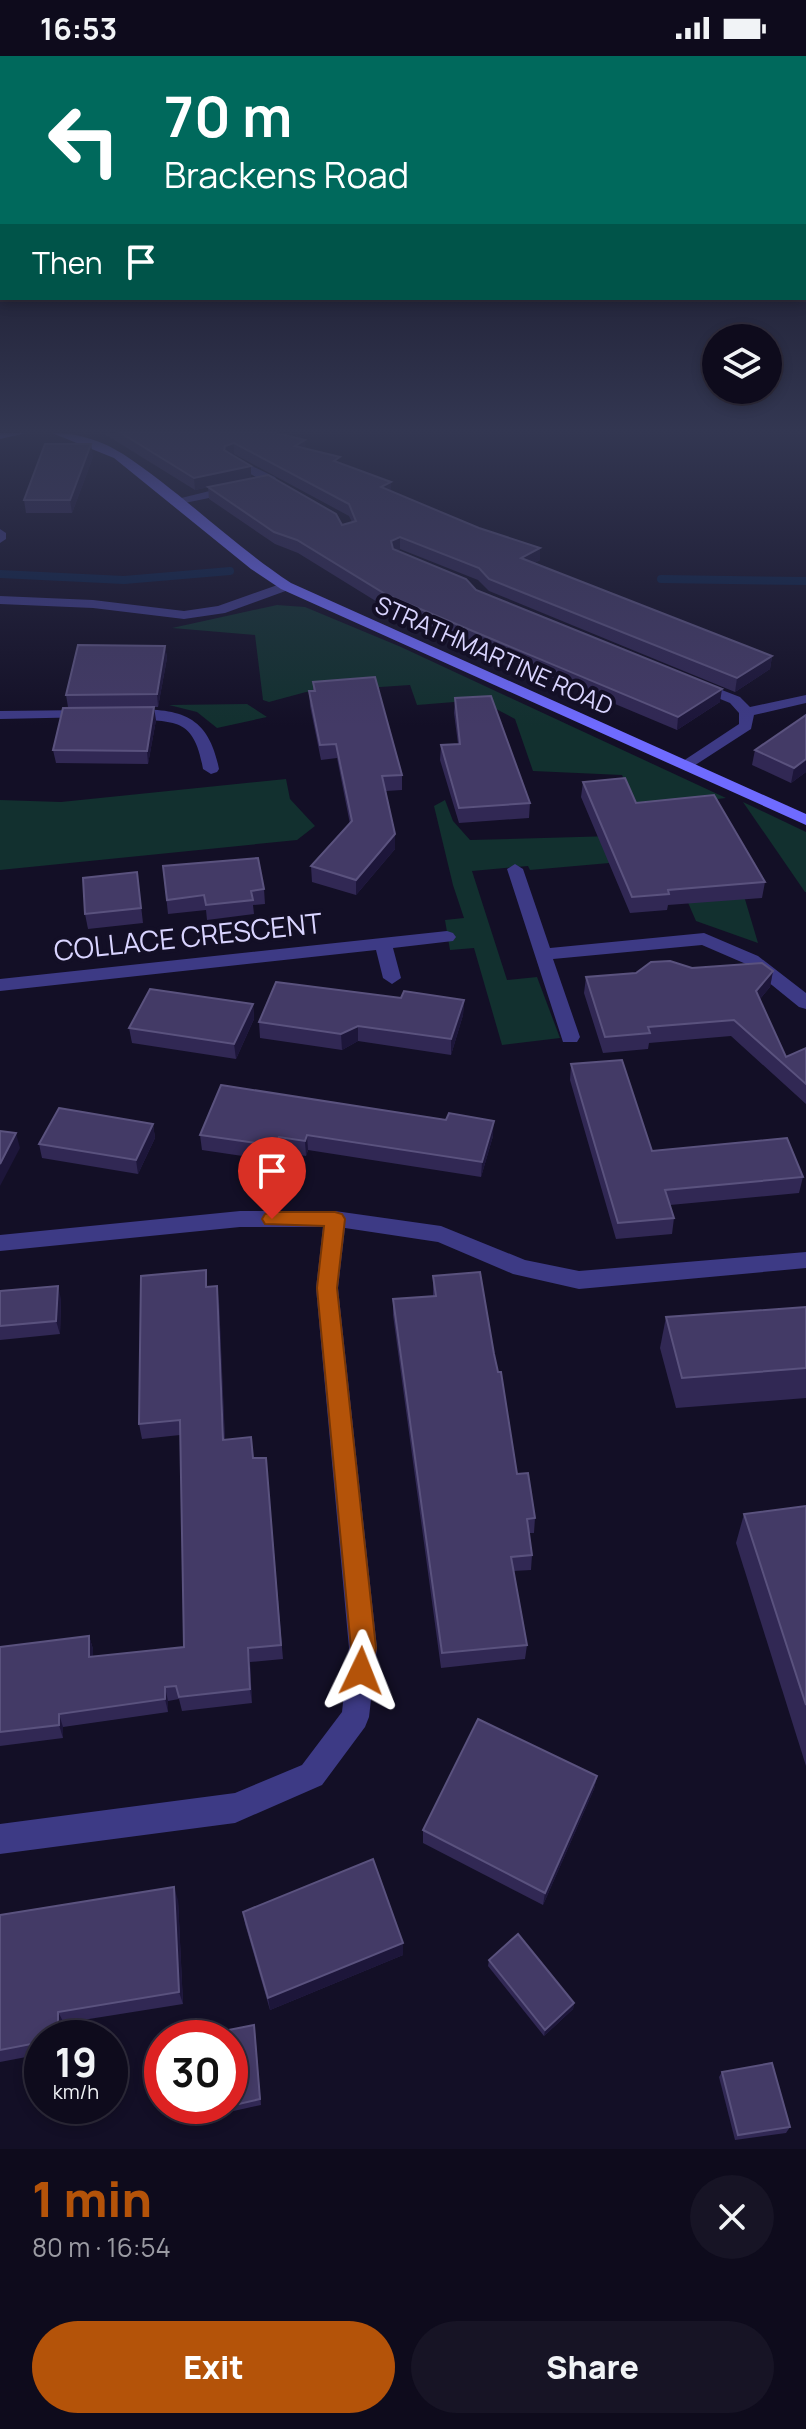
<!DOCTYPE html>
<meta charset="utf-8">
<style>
:root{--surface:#0e0b1c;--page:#171425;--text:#f1f3f6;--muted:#9b9ba3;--line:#2e2b3b;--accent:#b45309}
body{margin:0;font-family:Manrope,sans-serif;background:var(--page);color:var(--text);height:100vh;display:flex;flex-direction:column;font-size:30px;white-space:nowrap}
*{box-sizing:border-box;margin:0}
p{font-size:26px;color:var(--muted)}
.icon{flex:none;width:44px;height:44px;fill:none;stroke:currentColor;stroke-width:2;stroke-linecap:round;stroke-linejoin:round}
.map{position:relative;height:2093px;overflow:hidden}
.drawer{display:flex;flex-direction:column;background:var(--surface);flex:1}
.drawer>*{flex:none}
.guide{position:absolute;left:0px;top:0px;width:806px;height:244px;box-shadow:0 4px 12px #0003,0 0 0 2px var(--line);background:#00695c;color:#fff;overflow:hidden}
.buttons{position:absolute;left:702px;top:268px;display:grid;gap:16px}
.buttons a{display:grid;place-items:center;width:80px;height:80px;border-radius:50%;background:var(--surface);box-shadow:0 4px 12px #0003,0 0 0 2px var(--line);font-size:40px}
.speed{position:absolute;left:24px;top:1964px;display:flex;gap:16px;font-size:40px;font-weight:700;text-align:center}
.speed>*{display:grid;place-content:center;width:104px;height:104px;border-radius:50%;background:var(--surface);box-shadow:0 4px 12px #0003,0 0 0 2px var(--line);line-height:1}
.speed small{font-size:20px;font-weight:400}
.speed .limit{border:12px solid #d22;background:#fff;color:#111}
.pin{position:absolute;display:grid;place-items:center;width:68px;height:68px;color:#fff;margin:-82px -34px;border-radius:50% 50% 50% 0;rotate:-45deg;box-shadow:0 0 8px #0007}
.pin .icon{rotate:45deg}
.me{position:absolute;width:88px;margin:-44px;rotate:2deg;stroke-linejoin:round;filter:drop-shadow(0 0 6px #0008)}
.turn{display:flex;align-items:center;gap:28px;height:168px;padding:0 32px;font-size:36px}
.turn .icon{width:104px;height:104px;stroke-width:2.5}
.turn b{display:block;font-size:56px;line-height:68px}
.then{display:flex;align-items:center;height:76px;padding:0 32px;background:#0003;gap:16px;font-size:30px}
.round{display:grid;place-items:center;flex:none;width:84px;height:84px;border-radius:42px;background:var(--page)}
.headline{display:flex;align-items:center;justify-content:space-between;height:136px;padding:0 32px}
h1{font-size:48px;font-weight:800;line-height:60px;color:var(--accent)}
.primary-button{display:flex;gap:16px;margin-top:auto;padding:16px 32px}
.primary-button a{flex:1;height:92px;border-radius:48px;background:var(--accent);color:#fff;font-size:32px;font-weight:800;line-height:92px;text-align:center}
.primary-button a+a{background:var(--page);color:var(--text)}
.status{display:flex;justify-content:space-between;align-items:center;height:56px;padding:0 40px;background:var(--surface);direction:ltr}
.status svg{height:22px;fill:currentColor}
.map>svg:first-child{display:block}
.green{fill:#12302f}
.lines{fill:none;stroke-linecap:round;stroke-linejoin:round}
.stream{stroke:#0a1f44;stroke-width:8}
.street{fill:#3d3a85;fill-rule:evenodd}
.secondary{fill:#6f6bff;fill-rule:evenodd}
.wall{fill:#312854}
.shaded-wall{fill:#1d163a}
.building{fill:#433a66;stroke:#5a527e;stroke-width:2}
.route{fill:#b45309;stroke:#753606;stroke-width:2}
.labels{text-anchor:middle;stroke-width:8;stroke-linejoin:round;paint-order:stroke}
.far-street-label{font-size:24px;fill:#d9d4ff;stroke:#130f26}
.street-label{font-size:28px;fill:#d9d4ff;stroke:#130f26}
</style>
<div class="status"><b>16:53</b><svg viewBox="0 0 49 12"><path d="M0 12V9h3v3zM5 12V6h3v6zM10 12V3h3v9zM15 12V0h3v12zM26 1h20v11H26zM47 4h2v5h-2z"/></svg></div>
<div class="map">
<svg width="806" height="2093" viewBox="0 0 806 2093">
<rect width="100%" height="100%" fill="#130f26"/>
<!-- green -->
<g class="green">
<path d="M 277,549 L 305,551 L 401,591 L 726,742 L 637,752 L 622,719 L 533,715 L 515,663 L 479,644 L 417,649 L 410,629 L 306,636 L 269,646 L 263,644 L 255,579 L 172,572 Z"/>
<path d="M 247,648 L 267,661 L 217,672 L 197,656 L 169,649 Z"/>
<path d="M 286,723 L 290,743 L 315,770 L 297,784 L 0,814 L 0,744 L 61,746 Z"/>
<path d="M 445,744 L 453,765 L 470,784 L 649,779 L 666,802 L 530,814 L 528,810 L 472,815 L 507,924 L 537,921 L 560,982 L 502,989 L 474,892 L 450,894 L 445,864 L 464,862 L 453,829 L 434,750 Z"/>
<path d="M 743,746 L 806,776 L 806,836 L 805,836 Z"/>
<path d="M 744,840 L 758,887 L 696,865 L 686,842 Z"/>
</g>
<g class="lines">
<!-- stream -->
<g class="stream">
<path d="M 0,518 L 124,524 L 230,515"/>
<path d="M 661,523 L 806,525"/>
</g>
<!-- street -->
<g class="street">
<path d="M 233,401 L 275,421 L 277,424 L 267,427 L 229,406 L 227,404 Z"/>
<path d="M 234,429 L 240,433 L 238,436 L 175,449 L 169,445 Z"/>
<path d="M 0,473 L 6,477 L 6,483 L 0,487 Z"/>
<path d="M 286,526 L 293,530 L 291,533 L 225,557 L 184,563 L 93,552 L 0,548 L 0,540 L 93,544 L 184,555 L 218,550 Z"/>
<path d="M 696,624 L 740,641 L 750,651 L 806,639 L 806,647 L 754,659 L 751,673 L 686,715 L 678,710 L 680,707 L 739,668 L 739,657 L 730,647 L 691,631 L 689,628 Z"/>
<path d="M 128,653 C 179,653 208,657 219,713 L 217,716 L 211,718 L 203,713 C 193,654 169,670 123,660 L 123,654 Z"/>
<path d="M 88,654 L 95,658 L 93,661 L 0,663 L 0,655 Z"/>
<path d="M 515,808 L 523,813 L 550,892 L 704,877 L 758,900 L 806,937 L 806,953 L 799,951 L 746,908 L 702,889 L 553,903 L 580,981 L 577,986 L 563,986 L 507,813 Z"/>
<path d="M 447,875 L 453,877 L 456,881 L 453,885 L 393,892 L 401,922 L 392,928 L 383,922 L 376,894 L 0,935 L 0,923 Z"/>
<path d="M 240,1155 L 335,1155 L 441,1170 L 525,1204 L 579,1215 L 806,1196 L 806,1212 L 579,1233 L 513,1218 L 438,1186 L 345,1172 L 338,1232 L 377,1592 L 369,1661 L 365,1671 L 322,1729 L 235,1767 L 0,1798 L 0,1768 L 235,1737 L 302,1709 L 342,1656 L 349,1592 L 316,1232 L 323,1171 L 240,1171 L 0,1195 L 0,1179 Z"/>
</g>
<!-- secondary -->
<g class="secondary">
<path d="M 0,377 L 26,377 L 0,383 Z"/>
<path d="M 52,377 C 76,376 103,385 123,398 C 182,437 232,488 291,527 L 806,758 L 806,769 L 281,533 L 251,513 L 114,402 Z"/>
</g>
</g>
<!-- wall -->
<g class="wall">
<path d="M 103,377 L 295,377 L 290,380 L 305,384 L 305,393 L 340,407 L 391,435 L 540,504 L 534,507 L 772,600 L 770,613 L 735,636 L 489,535 L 478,524 L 400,493 L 397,495 L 476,534 L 720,646 L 677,674 L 387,552 L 298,497 L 275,488 L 209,443 L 208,431 L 342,469 L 352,466 L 349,460 L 234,398 L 232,399 L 251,422 L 195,434 Z"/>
<path d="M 93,401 L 72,457 L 26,457 L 24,444 Z"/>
<path d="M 165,590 L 167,602 L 158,651 L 68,651 L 66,639 Z"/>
<path d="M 313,626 L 402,719 L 402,734 L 386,735 L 395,793 L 356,839 L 312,826 L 311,810 L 350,768 L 337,702 L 321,704 L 310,650 L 309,635 L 313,635 Z"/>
<path d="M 455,642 L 530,747 L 529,762 L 459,767 L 440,704 L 441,689 L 458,688 L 454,657 Z"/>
<path d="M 806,659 L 806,716 L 791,727 L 752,709 L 755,694 Z"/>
<path d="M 156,664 L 148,708 L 56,707 L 53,694 Z"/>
<path d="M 583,726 L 636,747 L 765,826 L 762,842 L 668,849 L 667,854 L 630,857 L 581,741 Z"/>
<path d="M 163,810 L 264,833 L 265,848 L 253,849 L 254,858 L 207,864 L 206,854 L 168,858 Z"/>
<path d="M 139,832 L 143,867 L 88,873 L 85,858 Z"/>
<path d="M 692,912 L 773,915 L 770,931 L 760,943 L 786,1001 L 806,992 L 806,1048 L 731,980 L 649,987 L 648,993 L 603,997 L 584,937 L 586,921 Z"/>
<path d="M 401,942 L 464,944 L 463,959 L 451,999 L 358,985 L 342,994 L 260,982 L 259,966 Z"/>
<path d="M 253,948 L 254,963 L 236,1003 L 132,987 L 129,972 Z"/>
<path d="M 571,1008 L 652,1095 L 803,1121 L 799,1137 L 670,1149 L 674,1162 L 672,1178 L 616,1183 L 570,1024 Z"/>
<path d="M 153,1068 L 155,1082 L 138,1118 L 42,1102 L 39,1088 Z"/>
<path d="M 200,1079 L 493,1080 L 481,1121 L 308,1094 L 306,1100 L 280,1096 L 277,1105 L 202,1094 Z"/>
<path d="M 433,1220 L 494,1298 L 517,1418 L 535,1462 L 534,1477 L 529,1477 L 532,1499 L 531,1514 L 513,1515 L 527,1589 L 525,1603 L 441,1612 L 393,1259 L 393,1243 L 433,1240 Z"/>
<path d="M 208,1231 L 219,1245 L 225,1384 L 254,1402 L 266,1402 L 283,1603 L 250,1606 L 252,1647 L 182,1655 L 179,1643 L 168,1645 L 168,1656 L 63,1671 L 63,1682 L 0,1690 L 0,1591 L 89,1580 L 93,1593 L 93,1601 L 184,1591 L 180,1379 L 142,1383 L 139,1368 Z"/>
<path d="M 0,1235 L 61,1243 L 60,1278 L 0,1284 Z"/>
<path d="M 806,1251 L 806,1342 L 676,1352 L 660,1292 L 666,1261 Z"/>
<path d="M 806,1450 L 806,1710 L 736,1487 L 744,1458 Z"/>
<path d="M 597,1720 L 594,1733 L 543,1849 L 423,1787 L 423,1774 Z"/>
<path d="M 178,1844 L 183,1948 L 64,1967 L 42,1982 L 42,1998 L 0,2006 L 0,1859 Z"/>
<path d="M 243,1856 L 403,1899 L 270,1954 L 245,1868 Z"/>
<path d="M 489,1904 L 574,1947 L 573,1953 L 544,1980 L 488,1910 Z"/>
<path d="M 255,1975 L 261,2049 L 184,2066 L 183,2060 Z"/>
<path d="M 722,2016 L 790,2071 L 786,2077 L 735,2084 L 719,2021 Z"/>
</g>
<!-- shaded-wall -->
<g class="shaded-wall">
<path d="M 276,377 L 295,377 L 276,389 Z"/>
<path d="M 305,384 L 306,396 L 295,390 Z"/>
<path d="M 234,387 L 234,398 L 226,401 L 224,394 L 225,390 Z"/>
<path d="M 91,388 L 93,401 L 72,457 L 70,444 Z"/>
<path d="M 251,410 L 251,422 L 195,434 L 194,422 Z"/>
<path d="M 391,426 L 391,438 L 381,431 Z"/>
<path d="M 400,481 L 400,493 L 391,498 L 391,485 Z"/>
<path d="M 540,492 L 540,504 L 521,515 L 521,502 Z"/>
<path d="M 165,590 L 167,602 L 158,651 L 157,638 Z"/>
<path d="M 772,600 L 770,613 L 735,636 L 737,622 Z"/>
<path d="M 722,633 L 720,646 L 677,674 L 678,661 Z"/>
<path d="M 154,651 L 156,664 L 148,708 L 147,695 Z"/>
<path d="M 806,703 L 806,716 L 791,727 L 794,712 Z"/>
<path d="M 395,778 L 395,793 L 356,839 L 356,824 Z"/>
<path d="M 773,915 L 770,931 L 753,951 L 756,935 Z"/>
<path d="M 464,944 L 463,959 L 451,999 L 451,983 Z"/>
<path d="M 253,948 L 254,963 L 236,1003 L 234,988 Z"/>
<path d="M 358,970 L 358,985 L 342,994 L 341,978 Z"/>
<path d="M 494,1065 L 493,1080 L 481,1121 L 482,1106 Z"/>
<path d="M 153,1068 L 155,1082 L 138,1118 L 136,1104 Z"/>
<path d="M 16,1077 L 20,1092 L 0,1130 L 0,1108 Z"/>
<path d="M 307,1079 L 308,1094 L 306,1100 L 305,1085 Z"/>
<path d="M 279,1081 L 280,1096 L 277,1105 L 276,1090 Z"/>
<path d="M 58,1230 L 61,1243 L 60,1278 L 56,1265 Z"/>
<path d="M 217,1230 L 219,1245 L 225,1398 L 223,1384 Z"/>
<path d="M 89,1580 L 93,1593 L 93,1615 L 89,1601 Z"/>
<path d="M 248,1592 L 250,1606 L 252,1647 L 250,1633 Z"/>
<path d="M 165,1631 L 168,1645 L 168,1656 L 165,1643 Z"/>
<path d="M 59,1658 L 63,1671 L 63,1682 L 59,1669 Z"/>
<path d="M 597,1720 L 594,1733 L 543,1849 L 545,1837 Z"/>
<path d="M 174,1831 L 178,1844 L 183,1948 L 179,1936 Z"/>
<path d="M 403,1887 L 403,1899 L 270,1954 L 268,1942 Z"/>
<path d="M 574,1947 L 573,1953 L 544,1980 L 545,1974 Z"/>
<path d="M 58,1956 L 64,1967 L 64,1982 L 58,1982 Z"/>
</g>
<!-- building -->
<g class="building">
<path d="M 121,377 L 276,377 L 305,384 L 295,390 L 340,401 L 334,405 L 391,426 L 381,431 L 479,472 L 540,492 L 521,502 L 772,600 L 737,622 L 489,523 L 479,512 L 400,481 L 391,485 L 393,493 L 466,523 L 476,534 L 722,633 L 678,661 L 387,539 L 297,484 L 274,476 L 208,431 L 268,419 L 336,458 L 342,469 L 356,465 L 349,448 L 234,387 L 225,390 L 224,394 L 251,410 L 194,422 Z"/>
<path d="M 45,388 L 91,388 L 70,444 L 24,444 Z"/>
<path d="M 78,589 L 165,590 L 157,638 L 66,639 Z"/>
<path d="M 375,621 L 402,719 L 382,720 L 395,778 L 356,824 L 311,810 L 352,765 L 336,688 L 320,689 L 309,635 L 315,635 L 313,626 Z"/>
<path d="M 491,640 L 530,747 L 459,752 L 441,689 L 460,688 L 455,642 Z"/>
<path d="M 154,651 L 147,695 L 53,694 L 63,652 Z"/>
<path d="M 806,659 L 806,703 L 794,712 L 755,694 Z"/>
<path d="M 625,722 L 636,747 L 714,739 L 765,826 L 668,834 L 669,838 L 632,841 L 583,726 Z"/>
<path d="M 258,802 L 264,833 L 251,835 L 253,844 L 206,849 L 204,839 L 167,844 L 163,810 Z"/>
<path d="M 137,816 L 141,852 L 85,858 L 83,822 Z"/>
<path d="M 670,905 L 692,912 L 762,907 L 773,915 L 756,935 L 786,1001 L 806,992 L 806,1028 L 734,964 L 648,971 L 650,977 L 605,981 L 586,921 L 636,917 L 651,906 Z"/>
<path d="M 276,926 L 401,942 L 404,935 L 464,944 L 451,983 L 358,970 L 341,978 L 259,966 Z"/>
<path d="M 150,933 L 253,948 L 234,988 L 129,972 Z"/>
<path d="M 622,1004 L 652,1095 L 787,1082 L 803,1121 L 665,1134 L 674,1162 L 618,1167 L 571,1008 Z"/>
<path d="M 221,1029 L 446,1064 L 449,1057 L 494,1065 L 482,1106 L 307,1079 L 305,1085 L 279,1081 L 276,1090 L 200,1079 Z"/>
<path d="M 59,1052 L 153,1068 L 136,1104 L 39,1088 Z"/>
<path d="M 0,1075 L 16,1077 L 0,1108 Z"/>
<path d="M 206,1214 L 206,1231 L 217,1230 L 223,1384 L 251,1381 L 253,1402 L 266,1402 L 281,1589 L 248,1592 L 250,1633 L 179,1641 L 176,1630 L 165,1631 L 165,1643 L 59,1658 L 59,1669 L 0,1676 L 0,1591 L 89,1580 L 89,1601 L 184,1591 L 180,1364 L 139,1368 L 141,1220 Z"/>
<path d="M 480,1216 L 494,1298 L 498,1316 L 501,1316 L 517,1418 L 528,1417 L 535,1462 L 527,1463 L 532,1499 L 511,1501 L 527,1589 L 442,1597 L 393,1243 L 436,1240 L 433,1220 Z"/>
<path d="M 58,1230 L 56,1265 L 0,1270 L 0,1235 Z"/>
<path d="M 806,1251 L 806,1312 L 682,1322 L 666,1261 Z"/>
<path d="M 806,1450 L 806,1649 L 744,1458 Z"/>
<path d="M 478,1663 L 597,1720 L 545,1837 L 423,1774 Z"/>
<path d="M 373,1803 L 403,1887 L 268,1942 L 243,1856 Z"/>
<path d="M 174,1831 L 179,1936 L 58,1956 L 58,1982 L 42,1982 L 42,1986 L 0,1994 L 0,1859 Z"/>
<path d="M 518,1878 L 574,1947 L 545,1974 L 489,1904 Z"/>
<path d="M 254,1969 L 260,2043 L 230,2050 L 230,1982 L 188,1982 Z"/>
<path d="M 772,2007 L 790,2071 L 738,2079 L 722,2016 Z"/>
<path d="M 182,2050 L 230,2050 L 183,2060 Z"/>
</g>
<!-- sky -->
<linearGradient id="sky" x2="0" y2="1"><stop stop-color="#0a0815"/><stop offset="0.56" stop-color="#333752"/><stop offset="1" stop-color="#333752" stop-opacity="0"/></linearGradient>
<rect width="806" height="670" fill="url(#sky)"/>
<!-- route -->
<path class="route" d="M 272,1156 L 335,1156 L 342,1158 L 345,1163 L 337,1232 L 376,1592 L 369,1624 L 361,1627 L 352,1624 L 348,1615 L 351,1592 L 317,1232 L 324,1170 L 265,1168 L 262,1163 L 265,1158 Z"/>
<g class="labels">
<!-- far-street labels -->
<g class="far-street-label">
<text transform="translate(494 600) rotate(24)" y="8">STRATHMARTINE ROAD</text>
</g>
<!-- street labels -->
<g class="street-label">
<text transform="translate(188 881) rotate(-6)" y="10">COLLACE CRESCENT</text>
</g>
</g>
</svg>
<div class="buttons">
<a><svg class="icon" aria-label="layers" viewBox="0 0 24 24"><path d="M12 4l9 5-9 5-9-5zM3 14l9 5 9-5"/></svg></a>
</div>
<div class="speed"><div>19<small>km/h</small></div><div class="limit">30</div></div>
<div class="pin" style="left:272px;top:1163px;background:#d93025"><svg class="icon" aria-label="arrive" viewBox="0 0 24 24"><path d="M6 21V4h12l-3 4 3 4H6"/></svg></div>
<svg class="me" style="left:361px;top:1615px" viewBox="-20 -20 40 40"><path d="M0-17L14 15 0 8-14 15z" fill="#b45309" stroke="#fff" stroke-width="4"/></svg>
<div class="guide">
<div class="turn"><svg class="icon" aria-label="left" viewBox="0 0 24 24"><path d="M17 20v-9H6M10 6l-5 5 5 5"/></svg><div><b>70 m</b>Brackens Road</div></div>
<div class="then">Then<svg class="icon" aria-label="arrive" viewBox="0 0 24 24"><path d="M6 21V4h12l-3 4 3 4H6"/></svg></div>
</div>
</div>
<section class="drawer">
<div class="headline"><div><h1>1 min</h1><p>80 m · 16:54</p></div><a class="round"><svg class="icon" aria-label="close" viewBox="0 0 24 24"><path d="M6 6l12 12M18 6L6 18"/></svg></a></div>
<div class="primary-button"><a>Exit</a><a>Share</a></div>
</section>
